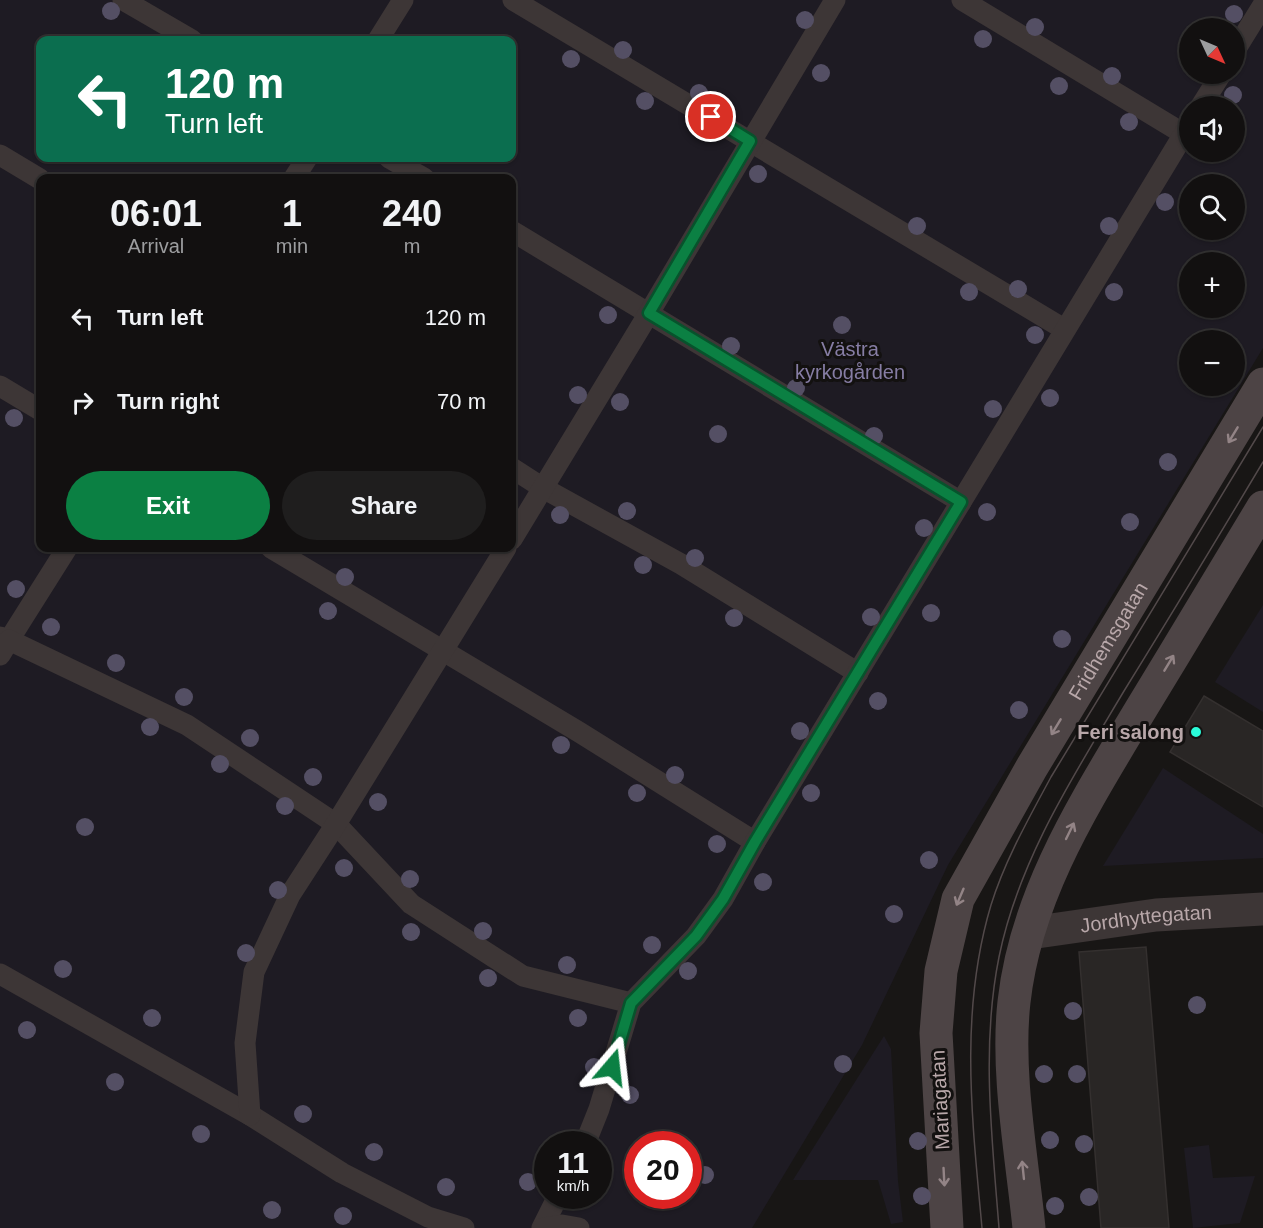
<!DOCTYPE html>
<meta charset="utf-8">
<style>
:root{--surface:#121010;--page:#1f1e1e;--text:#f1f3f6;--muted:#9c9d9f;--line:#313030;--accent:#0b8043}
body{margin:0;font-family:Helvetica,sans-serif;background:var(--page);color:var(--text);height:100vh;display:flex;flex-direction:column;font-size:22px;white-space:nowrap}
*{box-sizing:border-box;margin:0}
p{font-size:20px;color:var(--muted)}
.icon{flex:none;width:33px;height:33px;fill:none;stroke:currentColor;stroke-width:2;stroke-linecap:round;stroke-linejoin:round}
.map{position:relative;flex:1;overflow:hidden}
.sheet{position:absolute;left:36px;top:174px;width:480px;height:378px;display:flex;flex-direction:column;background:var(--surface);border-radius:12px;box-shadow:0 2px 4px #0004,0 0 0 2px var(--line)}
.sheet>*{flex:none}
.guide{position:absolute;left:36px;top:36px;width:480px;height:126px;border-radius:12px;box-shadow:0 2px 4px #0004,0 0 0 2px var(--line);background:#0b6e4f;color:#fff;overflow:hidden}
.needle{width:39px;rotate:134deg}
.controls{position:absolute;left:1179px;top:18px;display:grid;gap:12px}
.controls a{display:grid;place-items:center;width:66px;height:66px;border-radius:50%;background:var(--surface);box-shadow:0 2px 4px #0004,0 0 0 2px var(--line);font-size:30px}
.speed{position:absolute;left:534px;top:1131px;display:flex;gap:12px;font-size:30px;font-weight:700;text-align:center}
.speed>*{display:grid;place-content:center;width:78px;height:78px;border-radius:50%;background:var(--surface);box-shadow:0 2px 4px #0004,0 0 0 2px var(--line);line-height:1}
.speed small{font-size:15px;font-weight:400}
.speed .limit{border:9px solid #d22;background:#fff;color:#111}
.pin{position:absolute;display:grid;place-items:center;width:51px;height:51px;color:#fff;margin:-26px;border:3px solid #fff;border-radius:50%;box-shadow:0 2px 6px #0007}
.me{position:absolute;width:66px;margin:-33px;rotate:17deg;stroke-linejoin:round;filter:drop-shadow(0 0 4px #0008)}
.turn{display:flex;align-items:center;gap:21px;height:126px;padding:0 30px;font-size:27px}
.turn .icon{width:78px;height:78px;stroke-width:2.5}
.turn b{display:block;font-size:42px;line-height:51px}
.eta{display:flex;justify-content:space-evenly;align-items:center;height:102px;text-align:center}
.eta b{font-size:36px;font-weight:600;line-height:42px}
.cta{display:flex;gap:12px;margin-top:auto;padding:12px 30px}
.cta a{flex:1;height:69px;border-radius:36px;background:var(--accent);color:#fff;font-size:24px;font-weight:600;line-height:69px;text-align:center}
.cta a+a{background:var(--page);color:var(--text)}
ul{padding:0;list-style:none}
li{display:flex;align-items:center;gap:18px;height:84px;padding:0 30px}
li div{flex:1}
li b{display:block;font-size:22px}
li em{font-style:normal}
.map>svg:first-child{display:block}
.green{fill:#1e1b23;fill-rule:evenodd}
.building{fill:#292625;stroke:#34302f;stroke-width:1.5}
.lines{fill:none;stroke-linecap:round;stroke-linejoin:round}
.lane{stroke:#3d3636;stroke-width:21}
.street{stroke:#3d3636;stroke-width:33}
.secondary{stroke:#4d4445;stroke-width:33}
.tram{stroke:#52494a;stroke-width:1.5}
.tree{fill:#544f64}
.oneway{stroke:#938486}
.route-casing{stroke:#07532c;stroke-width:15}
.route{stroke:#0b8043;stroke-width:10}
.poi-dot{fill:#2afbd9;stroke:#131110;stroke-width:2}
.labels{text-anchor:middle;stroke-width:6;stroke-linejoin:round;paint-order:stroke}
.park-label{font-size:20px;fill:#867da4;stroke:#131110}
.street-label{font-size:20px;fill:#b8a7a9;stroke:#131110}
.poi-label{font-size:20px;font-weight:bold;fill:#b8a7a9;stroke:#131110;text-anchor:end}
</style>
<div class="map">
<svg width="1263" height="1228" viewBox="0 0 1263 1228">
<rect width="100%" height="100%" fill="#181615"/>
<!-- green -->
<g class="green">
<path d="M 0,0 L 1263,0 L 1263,348 L 948,865 L 862,1045 L 752,1228 L 0,1228 ZM 1190,28 L 1234,28 L 1234,74 L 1190,74 ZM 40,40 L 512,40 L 512,158 L 40,158 ZM 1190,106 L 1234,106 L 1234,152 L 1190,152 ZM 40,178 L 512,178 L 512,548 L 40,548 ZM 1190,184 L 1234,184 L 1234,230 L 1190,230 ZM 1190,262 L 1234,262 L 1234,308 L 1190,308 ZM 1190,340 L 1234,340 L 1234,386 L 1190,386 ZM 548,1144 L 598,1144 L 598,1196 L 548,1196 ZM 638,1144 L 688,1144 L 688,1196 L 638,1196 Z"/>
<path d="M 1263,605 L 1263,712 L 1215,682 Z"/>
<path d="M 1163,768 L 1263,834 L 1263,858 L 1103,866 Z"/>
<path d="M 884,1036 L 891,1049 L 898,1181 L 903,1222 L 891,1224 L 878,1180 L 793,1180 Z"/>
<path d="M 1209,1145 L 1213,1178 L 1255,1176 L 1240,1223 L 1193,1228 L 1184,1148 Z"/>
</g>
<!-- building -->
<g class="building">
<path d="M 1204,696 L 1263,731 L 1263,807 L 1170,752 Z"/>
<path d="M 1146,947 L 1169,1228 L 1101,1228 L 1079,952 Z"/>
</g>
<g class="lines">
<!-- lane -->
<g class="lane">
<path d="M 123,0 L 192,40"/>
<path d="M 513,0 L 1064,329"/>
<path d="M 962,0 L 1184,134"/>
<path d="M 378,40 L 403,0"/>
<path d="M 1234,52 L 1263,5"/>
<path d="M 1201,106 L 1221,74"/>
<path d="M 0,155 L 40,179"/>
<path d="M 389,158 L 424,178"/>
<path d="M 294,178 L 307,158"/>
<path d="M 512,231 L 961,502"/>
<path d="M 0,386 L 40,410"/>
<path d="M 512,468 L 543,488 L 681,564 L 858,673"/>
<path d="M 512,539 L 649,313 L 835,0"/>
<path d="M 271,548 L 579,732 L 755,842"/>
<path d="M 0,637 L 9,640 L 67,548"/>
<path d="M 0,655 L 9,640 L 187,725 L 336,824 L 411,904 L 523,976 L 631,1003"/>
<path d="M 0,974 L 250,1115 L 342,1173 L 428,1217 L 464,1228"/>
<path d="M 250,1115 L 245,1043 L 254,972 L 290,895 L 336,824 L 506,548"/>
<path d="M 585,1144 L 599,1109 L 631,1003 L 696,936 L 723,899 L 755,842 L 1190,124"/>
<path d="M 542,1228 L 558,1196"/>
<path d="M 543,1228 L 562,1225 L 579,1228"/>
</g>
<!-- street -->
<path class="street" id="s1" d="M 1030,933 L 1156,915 L 1263,909"/>
<!-- secondary -->
<g class="secondary">
<path id="s2" d="M 947,1228 L 936,1033 L 941,971 L 958,899 L 1032,767 L 1263,384"/>
<path d="M 1029,1228 C 1022,1157 1006,1073 1014,1002 C 1026,893 1086,801 1141,709 C 1182,642 1222,575 1263,507"/>
</g>
<!-- tram -->
<g class="tram">
<path d="M 982,1228 C 972,1119 959,1012 991,905 C 1005,860 1029,818 1051,777 L 1263,427"/>
<path d="M 999,1228 C 992,1138 981,1046 999,957 C 1019,859 1074,775 1124,691 C 1171,615 1217,539 1263,462"/>
</g>
</g>
<!-- trees -->
<g class="tree">
<circle cx="111" cy="11" r="9"/>
<circle cx="1234" cy="14" r="9"/>
<circle cx="805" cy="20" r="9"/>
<circle cx="1035" cy="27" r="9"/>
<circle cx="983" cy="39" r="9"/>
<circle cx="623" cy="50" r="9"/>
<circle cx="571" cy="59" r="9"/>
<circle cx="821" cy="73" r="9"/>
<circle cx="1112" cy="76" r="9"/>
<circle cx="1059" cy="86" r="9"/>
<circle cx="699" cy="93" r="9"/>
<circle cx="1233" cy="95" r="9"/>
<circle cx="645" cy="101" r="9"/>
<circle cx="1129" cy="122" r="9"/>
<circle cx="758" cy="174" r="9"/>
<circle cx="1165" cy="202" r="9"/>
<circle cx="917" cy="226" r="9"/>
<circle cx="1109" cy="226" r="9"/>
<circle cx="1018" cy="289" r="9"/>
<circle cx="969" cy="292" r="9"/>
<circle cx="1114" cy="292" r="9"/>
<circle cx="608" cy="315" r="9"/>
<circle cx="842" cy="325" r="9"/>
<circle cx="1035" cy="335" r="9"/>
<circle cx="731" cy="346" r="9"/>
<circle cx="796" cy="388" r="9"/>
<circle cx="578" cy="395" r="9"/>
<circle cx="1050" cy="398" r="9"/>
<circle cx="620" cy="402" r="9"/>
<circle cx="993" cy="409" r="9"/>
<circle cx="14" cy="418" r="9"/>
<circle cx="718" cy="434" r="9"/>
<circle cx="874" cy="436" r="9"/>
<circle cx="1168" cy="462" r="9"/>
<circle cx="627" cy="511" r="9"/>
<circle cx="987" cy="512" r="9"/>
<circle cx="560" cy="515" r="9"/>
<circle cx="1130" cy="522" r="9"/>
<circle cx="924" cy="528" r="9"/>
<circle cx="695" cy="558" r="9"/>
<circle cx="643" cy="565" r="9"/>
<circle cx="345" cy="577" r="9"/>
<circle cx="16" cy="589" r="9"/>
<circle cx="328" cy="611" r="9"/>
<circle cx="931" cy="613" r="9"/>
<circle cx="871" cy="617" r="9"/>
<circle cx="734" cy="618" r="9"/>
<circle cx="51" cy="627" r="9"/>
<circle cx="1062" cy="639" r="9"/>
<circle cx="116" cy="663" r="9"/>
<circle cx="184" cy="697" r="9"/>
<circle cx="878" cy="701" r="9"/>
<circle cx="1019" cy="710" r="9"/>
<circle cx="150" cy="727" r="9"/>
<circle cx="800" cy="731" r="9"/>
<circle cx="250" cy="738" r="9"/>
<circle cx="561" cy="745" r="9"/>
<circle cx="220" cy="764" r="9"/>
<circle cx="675" cy="775" r="9"/>
<circle cx="313" cy="777" r="9"/>
<circle cx="637" cy="793" r="9"/>
<circle cx="811" cy="793" r="9"/>
<circle cx="378" cy="802" r="9"/>
<circle cx="285" cy="806" r="9"/>
<circle cx="85" cy="827" r="9"/>
<circle cx="717" cy="844" r="9"/>
<circle cx="929" cy="860" r="9"/>
<circle cx="344" cy="868" r="9"/>
<circle cx="410" cy="879" r="9"/>
<circle cx="763" cy="882" r="9"/>
<circle cx="278" cy="890" r="9"/>
<circle cx="894" cy="914" r="9"/>
<circle cx="483" cy="931" r="9"/>
<circle cx="411" cy="932" r="9"/>
<circle cx="652" cy="945" r="9"/>
<circle cx="246" cy="953" r="9"/>
<circle cx="567" cy="965" r="9"/>
<circle cx="63" cy="969" r="9"/>
<circle cx="688" cy="971" r="9"/>
<circle cx="488" cy="978" r="9"/>
<circle cx="1197" cy="1005" r="9"/>
<circle cx="1073" cy="1011" r="9"/>
<circle cx="152" cy="1018" r="9"/>
<circle cx="578" cy="1018" r="9"/>
<circle cx="27" cy="1030" r="9"/>
<circle cx="843" cy="1064" r="9"/>
<circle cx="594" cy="1067" r="9"/>
<circle cx="1044" cy="1074" r="9"/>
<circle cx="1077" cy="1074" r="9"/>
<circle cx="115" cy="1082" r="9"/>
<circle cx="630" cy="1095" r="9"/>
<circle cx="303" cy="1114" r="9"/>
<circle cx="201" cy="1134" r="9"/>
<circle cx="1050" cy="1140" r="9"/>
<circle cx="918" cy="1141" r="9"/>
<circle cx="1084" cy="1144" r="9"/>
<circle cx="374" cy="1152" r="9"/>
<circle cx="705" cy="1175" r="9"/>
<circle cx="528" cy="1182" r="9"/>
<circle cx="446" cy="1187" r="9"/>
<circle cx="922" cy="1196" r="9"/>
<circle cx="1089" cy="1197" r="9"/>
<circle cx="1055" cy="1206" r="9"/>
<circle cx="272" cy="1210" r="9"/>
<circle cx="343" cy="1216" r="9"/>
</g>
<!-- one-way arrows -->
<defs><path id="oneway-shaft" d="M-6 0H5M1.5-3L5.5 0L1.5 3" fill="none" stroke-width="1.6" stroke-linecap="round" stroke-linejoin="round" transform="scale(1.5)"/></defs>
<g class="oneway">
<use href="#oneway-shaft" transform="translate(1233 435) rotate(121)"/>
<use href="#oneway-shaft" transform="translate(1169 663) rotate(-59)"/>
<use href="#oneway-shaft" transform="translate(1056 727) rotate(121)"/>
<use href="#oneway-shaft" transform="translate(1070 831) rotate(-64)"/>
<use href="#oneway-shaft" transform="translate(960 897) rotate(113)"/>
<use href="#oneway-shaft" transform="translate(1023 1170) rotate(-96)"/>
<use href="#oneway-shaft" transform="translate(944 1177) rotate(87)"/>
</g>
<g class="lines">
<!-- route casing -->
<g class="route-casing">
<path id="route" d="M 612,1067 L 631,1003 L 696,936 L 723,899 L 755,842 L 961,502 L 649,313 L 750,141 L 711,117"/>
</g>
<!-- route -->
<use href="#route" class="route"/>
</g>
<!-- markers -->
<circle class="poi-dot" cx="1196" cy="732" r="6"/>
<g class="labels">
<!-- park labels -->
<g class="park-label">
<text x="850" y="356">Västra<tspan x="850" dy="23">kyrkogården</tspan></text>
</g>
<!-- street labels -->
<g class="street-label">
<text dy="7" stroke="none"><textPath href="#s2" startOffset="630">Fridhemsgatan</textPath></text>
<text dy="7" stroke="none"><textPath href="#s1" startOffset="117">Jordhyttegatan</textPath></text>
<text transform="translate(940 1100) rotate(-93)" y="7">Mariagatan</text>
</g>
<!-- poi labels -->
<g class="poi-label">
<text x="1184" y="739">Feri salong</text>
</g>
</g>
</svg>
<div class="controls">
<a><svg class="needle" viewBox="-14 -14 28 28"><path d="M0-13l5 13h-10z" fill="#e53935"/><path d="M0 13l5-13h-10z" fill="#9c9d9f"/></svg></a>
<a><svg class="icon" aria-label="sound" viewBox="0 0 24 24"><path d="M4 9h4l5-4v14l-5-4H4zM17 9q2 3 0 6"/></svg></a>
<a><svg class="icon" aria-label="search" viewBox="0 0 24 24"><circle cx="10" cy="10" r="6"/><path d="M15 15l6 6"/></svg></a>
<a>+</a>
<a>−</a>
</div>
<div class="speed"><div>11<small>km/h</small></div><div class="limit">20</div></div>
<div class="pin" style="left:711px;top:117px;background:#d93025"><svg class="icon" aria-label="arrive" viewBox="0 0 24 24"><path d="M6 21V4h12l-3 4 3 4H6"/></svg></div>
<svg class="me" style="left:612px;top:1067px" viewBox="-20 -20 40 40"><path d="M0-17L14 15 0 8-14 15z" fill="#0b8043" stroke="#fff" stroke-width="4"/></svg>
<div class="guide">
<div class="turn"><svg class="icon" aria-label="left" viewBox="0 0 24 24"><path d="M17 20v-9H6M10 6l-5 5 5 5"/></svg><div><b>120 m</b>Turn left</div></div>
</div>
<section class="sheet">
<div class="eta">
<div><b>06:01</b><p>Arrival</p></div>
<div><b>1</b><p>min</p></div>
<div><b>240</b><p>m</p></div>
</div>
<ul>
<li><svg class="icon" aria-label="left" viewBox="0 0 24 24"><path d="M17 20v-9H6M10 6l-5 5 5 5"/></svg><div><b>Turn left</b></div><em>120 m</em></li>
<li><svg class="icon" aria-label="right" viewBox="0 0 24 24"><path d="M7 20v-9h11M14 6l5 5-5 5"/></svg><div><b>Turn right</b></div><em>70 m</em></li>
</ul>
<div class="cta"><a>Exit</a><a>Share</a></div>
</section>
</div>
